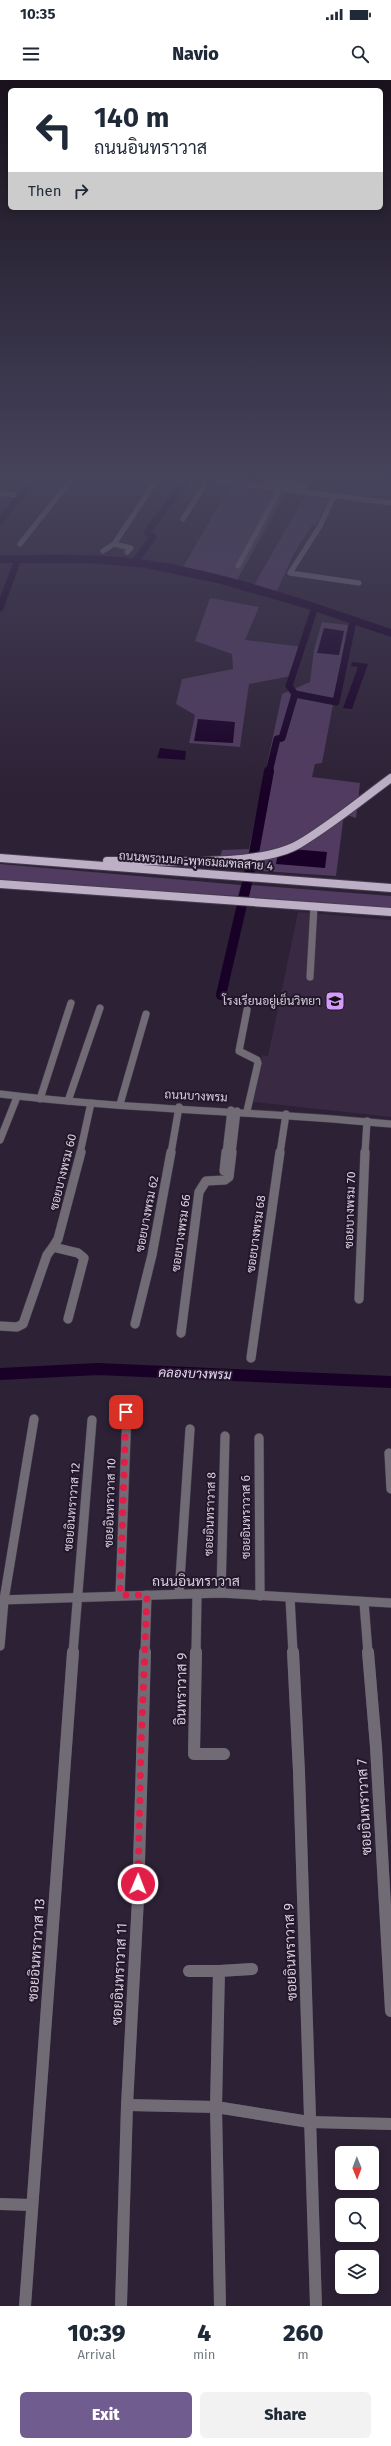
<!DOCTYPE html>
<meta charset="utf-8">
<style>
:root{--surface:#fff;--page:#f2f2f3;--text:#1f2937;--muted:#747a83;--accent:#715c8f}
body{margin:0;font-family:"Fira Sans",Sarabun,sans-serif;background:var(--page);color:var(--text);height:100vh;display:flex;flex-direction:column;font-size:15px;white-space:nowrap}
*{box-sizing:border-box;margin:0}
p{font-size:13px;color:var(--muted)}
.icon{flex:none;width:22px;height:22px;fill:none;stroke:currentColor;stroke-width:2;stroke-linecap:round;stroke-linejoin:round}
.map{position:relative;height:2226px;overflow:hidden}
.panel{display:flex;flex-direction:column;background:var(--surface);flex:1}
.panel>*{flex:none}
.banner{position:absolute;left:8px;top:8px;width:375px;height:122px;border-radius:6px;box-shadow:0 2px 10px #0003;background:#fff;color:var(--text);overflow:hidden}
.needle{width:26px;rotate:179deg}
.buttons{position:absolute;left:335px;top:2066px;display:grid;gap:8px}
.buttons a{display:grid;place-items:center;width:44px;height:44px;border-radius:6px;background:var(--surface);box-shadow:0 2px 10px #0003;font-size:20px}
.pin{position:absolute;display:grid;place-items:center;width:34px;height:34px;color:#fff;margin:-17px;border-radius:8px;box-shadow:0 2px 6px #0006}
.me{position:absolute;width:44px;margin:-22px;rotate:1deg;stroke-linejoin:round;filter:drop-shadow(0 0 3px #0008)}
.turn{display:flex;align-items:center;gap:14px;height:84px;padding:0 20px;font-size:18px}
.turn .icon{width:52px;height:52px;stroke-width:2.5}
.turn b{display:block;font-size:28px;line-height:34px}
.then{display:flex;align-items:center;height:38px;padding:0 20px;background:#0003;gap:8px;font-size:15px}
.eta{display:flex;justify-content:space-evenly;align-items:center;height:68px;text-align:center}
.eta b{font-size:24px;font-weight:800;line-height:28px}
.cta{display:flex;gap:8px;margin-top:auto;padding:8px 20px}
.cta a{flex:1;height:46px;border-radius:6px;background:var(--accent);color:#fff;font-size:16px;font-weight:800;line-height:46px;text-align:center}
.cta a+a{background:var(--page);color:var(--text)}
.status{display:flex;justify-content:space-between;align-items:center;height:28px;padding:0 20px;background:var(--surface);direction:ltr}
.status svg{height:11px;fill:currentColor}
header{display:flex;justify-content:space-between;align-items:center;height:52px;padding:0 20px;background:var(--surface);font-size:18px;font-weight:800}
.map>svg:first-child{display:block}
.built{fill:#392943}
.green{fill:#513b60}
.water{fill:#190027}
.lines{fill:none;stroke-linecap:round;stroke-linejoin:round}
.canal-far2{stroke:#190027;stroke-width:7}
.canal-far1{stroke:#190027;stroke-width:10}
.canal{stroke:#190027;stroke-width:12}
.river{fill:#190027;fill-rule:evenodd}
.minor-far3-casing{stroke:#483d50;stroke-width:5.5}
.minor-far2-casing{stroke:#483d50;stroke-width:8}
.minor-far1-casing{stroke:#483d50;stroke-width:10}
.minor-casing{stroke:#483d50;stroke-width:12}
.tertiary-far1-casing{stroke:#483d50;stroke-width:8}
.tertiary-casing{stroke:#483d50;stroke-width:10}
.primary-casing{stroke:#483d50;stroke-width:10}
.minor-far3{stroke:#716b76;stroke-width:5}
.minor-far2{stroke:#716b76;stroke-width:7}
.minor-far1{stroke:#716b76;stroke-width:9}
.minor{stroke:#716b76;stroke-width:12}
.tertiary-far1{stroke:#716b76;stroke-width:7}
.tertiary{stroke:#716b76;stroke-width:9}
.primary{stroke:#bdafc6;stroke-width:8}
.route{stroke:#e11d48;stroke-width:7;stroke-dasharray:0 12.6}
.labels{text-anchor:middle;stroke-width:4;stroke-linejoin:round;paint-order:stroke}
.street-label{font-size:12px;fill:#d8d0de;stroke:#23172b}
.poi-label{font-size:12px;fill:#d8d0de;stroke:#23172b;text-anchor:end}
.water-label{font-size:13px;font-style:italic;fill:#ecd7fb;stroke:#23172b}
.near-street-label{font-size:14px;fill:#d8d0de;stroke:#23172b}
</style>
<div class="status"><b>10:35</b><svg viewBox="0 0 49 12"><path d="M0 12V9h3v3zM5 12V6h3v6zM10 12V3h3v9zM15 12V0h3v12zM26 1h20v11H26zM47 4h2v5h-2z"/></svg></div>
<header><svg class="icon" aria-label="menu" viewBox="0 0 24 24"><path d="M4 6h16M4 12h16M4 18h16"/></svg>Navio<svg class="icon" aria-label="search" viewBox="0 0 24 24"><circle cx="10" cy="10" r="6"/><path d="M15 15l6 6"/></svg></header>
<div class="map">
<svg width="391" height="2226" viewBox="0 0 391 2226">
<rect width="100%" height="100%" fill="#2d2135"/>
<!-- built -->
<path class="built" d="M 298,832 L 391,840 L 391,1037 L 253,1022 L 262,975 L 268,976 Z"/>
<!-- green -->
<g class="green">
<path d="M 231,404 L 286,412 L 236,502 L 182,489 Z"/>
<path d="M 306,414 L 330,417 L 316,445 L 312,445 L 293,475 L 276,513 L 253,507 Z"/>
<path d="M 210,518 L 259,527 L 245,560 L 304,567 L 296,595 L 249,604 L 240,667 L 189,663 L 195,635 L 176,624 L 182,599 L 233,589 L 232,574 L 195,561 Z"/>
<path d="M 322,542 L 348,545 L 322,683 L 315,684 L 312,697 L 360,703 L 356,738 L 344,734 L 336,796 L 217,788 L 222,770 L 249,769 L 282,614 L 310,602 L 314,570 Z"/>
<path d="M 0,784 L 241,805 L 238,816 L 0,801 Z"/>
<path d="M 251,805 L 391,816 L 391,828 L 248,817 Z"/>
</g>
<!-- water -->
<g class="water">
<path d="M 324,548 L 344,551 L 339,575 L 317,573 Z"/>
<path d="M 352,582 L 368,584 L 352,629 L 343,628 L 358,587 L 351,586 Z"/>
<path d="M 198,639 L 235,642 L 233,663 L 194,661 Z"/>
<path d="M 160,668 L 186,671 L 185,680 L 157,678 Z"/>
<path d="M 279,768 L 327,772 L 325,788 L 276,784 Z"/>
</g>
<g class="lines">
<!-- canal-far2 -->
<g class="canal-far2">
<path d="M 0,441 L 32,401"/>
<path d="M 134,483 L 153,457 L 147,452 L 186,401"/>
<path d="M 0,528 L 18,479"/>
<path d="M 295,614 L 289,606 L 315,527"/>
<path d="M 269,692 L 277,659 L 282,658 L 295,614 L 336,622 L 353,541"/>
</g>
<!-- canal-far1 -->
<path class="canal-far1" d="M 221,915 L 254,773 L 269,691"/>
<!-- canal -->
<path class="canal" d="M 0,1294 L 98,1289 L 391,1302"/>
<!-- river -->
<path class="river" d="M 0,475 C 48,475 97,473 146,480 C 229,492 312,522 391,549 L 391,557 L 308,529 L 217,503 L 146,488 L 91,483 L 0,483 Z"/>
<!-- minor-far3 casing -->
<g class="minor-far3-casing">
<g id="minor-far3">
<path d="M 220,401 L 391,423"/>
<path d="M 267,401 L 304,406"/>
<path d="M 0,413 L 14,415"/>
<path d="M 334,416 L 320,446 L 290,493 L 359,503"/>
<path d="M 183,439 L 207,401"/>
<path d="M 20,464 L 70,401"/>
<path d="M 114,464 L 131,468 L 127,472"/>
<path d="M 103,471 L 114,464 L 156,401"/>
<path d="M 238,486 L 280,409"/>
</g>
</g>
<!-- minor-far2 casing -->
<g class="minor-far2-casing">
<g id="minor-far2">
<path d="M 310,897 L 314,826"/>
<path d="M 247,930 L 239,971 L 257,980 L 258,983 L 247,1031"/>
<path d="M 40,1019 L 71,923"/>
<path d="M 68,1021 L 100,928"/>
<path d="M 120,1024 L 146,934"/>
<path d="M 0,1060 L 17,1017"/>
<path d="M 80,1073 L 91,1023"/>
<path d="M 171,1073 L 179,1027"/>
<path d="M 226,1073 L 231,1030"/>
<path d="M 232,1073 L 237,1031"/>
<path d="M 280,1073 L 286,1034"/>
<path d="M 365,1073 L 367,1041"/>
</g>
</g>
<!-- minor-far1 casing -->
<g class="minor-far1-casing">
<g id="minor-far1">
<path d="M 224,1091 L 226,1072"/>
<path d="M 359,1219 L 365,1072"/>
<path d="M 68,1239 L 84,1178 L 78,1173 L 53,1167 L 58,1159 L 81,1072"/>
<path d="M 135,1244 L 152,1175 L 171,1072"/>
<path d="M 0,1246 L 17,1247 L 23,1244 L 47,1175 L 53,1167"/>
<path d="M 181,1253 L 199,1112 L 206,1101 L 225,1100 L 229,1097 L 232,1072"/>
<path d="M 251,1278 L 280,1072"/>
<path d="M 259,1358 L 260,1516"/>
<path d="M 389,1373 L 391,1409"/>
<path d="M 221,1513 L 225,1356"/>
<path d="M 179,1514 L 190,1349"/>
<path d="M 120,1515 L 127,1332"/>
<path d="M 290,1518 L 293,1573"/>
<path d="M 364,1522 L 368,1573"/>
<path d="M 0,1566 L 4,1520 L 34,1339"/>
<path d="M 73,1573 L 92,1340"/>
<path d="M 145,1573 L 147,1515"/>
<path d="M 196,1573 L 197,1514"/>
</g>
</g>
<!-- minor casing -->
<g class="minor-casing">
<g id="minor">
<path d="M 196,1572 L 194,1674 L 224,1674"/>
<path d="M 293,1572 L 299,1692 L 316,2226"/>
<path d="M 368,1572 L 376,1667 L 391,1931"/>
<path d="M 189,1891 L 219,1891"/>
<path d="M 127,2025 L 216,2027 L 309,2042 L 391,2044"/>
<path d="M 0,2124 L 32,2125"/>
<path d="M 25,2226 L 73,1572"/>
<path d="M 121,2226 L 127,2025 L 138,1819 L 145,1572"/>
<path d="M 220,2226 L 216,2027 L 219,1891 L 252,1889"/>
</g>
</g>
<!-- tertiary-far1 casing -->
<g class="tertiary-far1-casing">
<path id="tertiary-far1" d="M 0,1014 C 130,1030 261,1031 391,1044"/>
</g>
<!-- tertiary casing -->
<g class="tertiary-casing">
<path id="tertiary" d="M 0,1520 L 221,1513 L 391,1523"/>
</g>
<!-- primary casing -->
<g class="primary-casing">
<g id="primary">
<path d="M 0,778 L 391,808"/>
<path d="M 107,781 C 157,780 258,788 299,764 C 331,745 361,720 391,698"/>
<path d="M 0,804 L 391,832"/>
</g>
</g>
<!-- minor-far3 -->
<use href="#minor-far3" class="minor-far3"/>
<!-- minor-far2 -->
<use href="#minor-far2" class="minor-far2"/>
<!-- minor-far1 -->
<use href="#minor-far1" class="minor-far1"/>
<!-- minor -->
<use href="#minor" class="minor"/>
<!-- tertiary-far1 -->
<use href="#tertiary-far1" class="tertiary-far1"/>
<!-- tertiary -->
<use href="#tertiary" class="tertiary"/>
<!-- primary -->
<use href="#primary" class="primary"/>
</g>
<!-- sky -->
<linearGradient id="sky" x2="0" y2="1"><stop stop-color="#19121d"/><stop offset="0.56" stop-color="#46435c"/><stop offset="1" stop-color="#46435c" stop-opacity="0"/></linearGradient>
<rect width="391" height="712" fill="url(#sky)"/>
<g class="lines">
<!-- route -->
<path class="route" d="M 126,1332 L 120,1515 L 147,1515 L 141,1667 L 138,1804"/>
</g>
<!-- icons -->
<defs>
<g id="school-square" transform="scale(1)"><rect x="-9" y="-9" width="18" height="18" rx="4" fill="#d59bfa" stroke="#23172b"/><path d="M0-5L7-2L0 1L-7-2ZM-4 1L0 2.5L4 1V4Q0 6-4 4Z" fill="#111"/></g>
</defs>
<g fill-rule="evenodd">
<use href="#school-square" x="335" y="921"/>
</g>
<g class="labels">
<!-- street labels -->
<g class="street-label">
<text transform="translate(196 781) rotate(4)" y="4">ถนนพรานนก-พุทธมณฑลสาย 4</text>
<text transform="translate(196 1016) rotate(3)" y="4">ถนนบางพรม</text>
<text transform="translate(63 1092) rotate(-76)" y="4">ซอยบางพรม 60</text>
<text transform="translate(350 1130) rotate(-88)" y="4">ซอยบางพรม 70</text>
<text transform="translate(147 1134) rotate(-79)" y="4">ซอยบางพรม 62</text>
<text transform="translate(181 1153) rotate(-82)" y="4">ซอยบางพรม 66</text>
<text transform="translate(256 1154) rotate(-82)" y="4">ซอยบางพรม 68</text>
<text transform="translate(110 1423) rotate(-88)" y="4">ซอยอินทราวาส 10</text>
<text transform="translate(72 1427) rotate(-85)" y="4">ซอยอินทราวาส 12</text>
<text transform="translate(210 1434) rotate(-88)" y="4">ซอยอินทราวาส 8</text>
<text transform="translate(246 1437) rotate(-90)" y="4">ซอยอินทราวาส 6</text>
</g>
<!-- poi labels -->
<g class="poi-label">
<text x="321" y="925">โรงเรียนอยู่เย็นวิทยา</text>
</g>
<!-- water labels -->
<g class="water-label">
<text transform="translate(195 1293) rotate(2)" y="5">คลองบางพรม</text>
</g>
<!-- near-street labels -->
<g class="near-street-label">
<text x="196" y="1506">ถนนอินทราวาส</text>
<text transform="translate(181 1609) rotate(-89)" y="5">อินทราวาส 9</text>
<text transform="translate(364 1727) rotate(-93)" y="5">ซอยอินทราวาส 7</text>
<text transform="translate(36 1870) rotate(-86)" y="5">ซอยอินทราวาส 13</text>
<text transform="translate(290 1872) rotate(-92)" y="5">ซอยอินทราวาส 9</text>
<text transform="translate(119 1894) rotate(-87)" y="5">ซอยอินทราวาส 11</text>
</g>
</g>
</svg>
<div class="buttons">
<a><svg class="needle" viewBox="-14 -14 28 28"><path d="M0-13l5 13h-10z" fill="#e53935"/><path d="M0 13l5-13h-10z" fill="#747a83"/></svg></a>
<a><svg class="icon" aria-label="search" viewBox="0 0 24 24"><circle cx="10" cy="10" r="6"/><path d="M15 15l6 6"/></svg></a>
<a><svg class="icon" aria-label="layers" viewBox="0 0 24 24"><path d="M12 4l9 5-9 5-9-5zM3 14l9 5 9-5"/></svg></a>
</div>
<div class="pin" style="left:126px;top:1332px;background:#d93025"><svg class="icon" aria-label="arrive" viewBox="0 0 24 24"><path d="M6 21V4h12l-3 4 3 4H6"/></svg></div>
<svg class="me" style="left:138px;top:1804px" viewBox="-20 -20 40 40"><circle r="17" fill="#e11d48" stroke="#fff" stroke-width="3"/><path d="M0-11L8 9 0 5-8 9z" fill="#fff"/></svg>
<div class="banner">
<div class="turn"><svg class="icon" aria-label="left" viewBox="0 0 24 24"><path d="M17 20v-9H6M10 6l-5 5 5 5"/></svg><div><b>140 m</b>ถนนอินทราวาส</div></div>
<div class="then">Then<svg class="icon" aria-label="right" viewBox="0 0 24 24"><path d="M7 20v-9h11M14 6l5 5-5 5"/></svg></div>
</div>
</div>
<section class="panel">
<div class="eta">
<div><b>10:39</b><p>Arrival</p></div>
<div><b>4</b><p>min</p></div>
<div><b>260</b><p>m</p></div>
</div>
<div class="cta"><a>Exit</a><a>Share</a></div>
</section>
